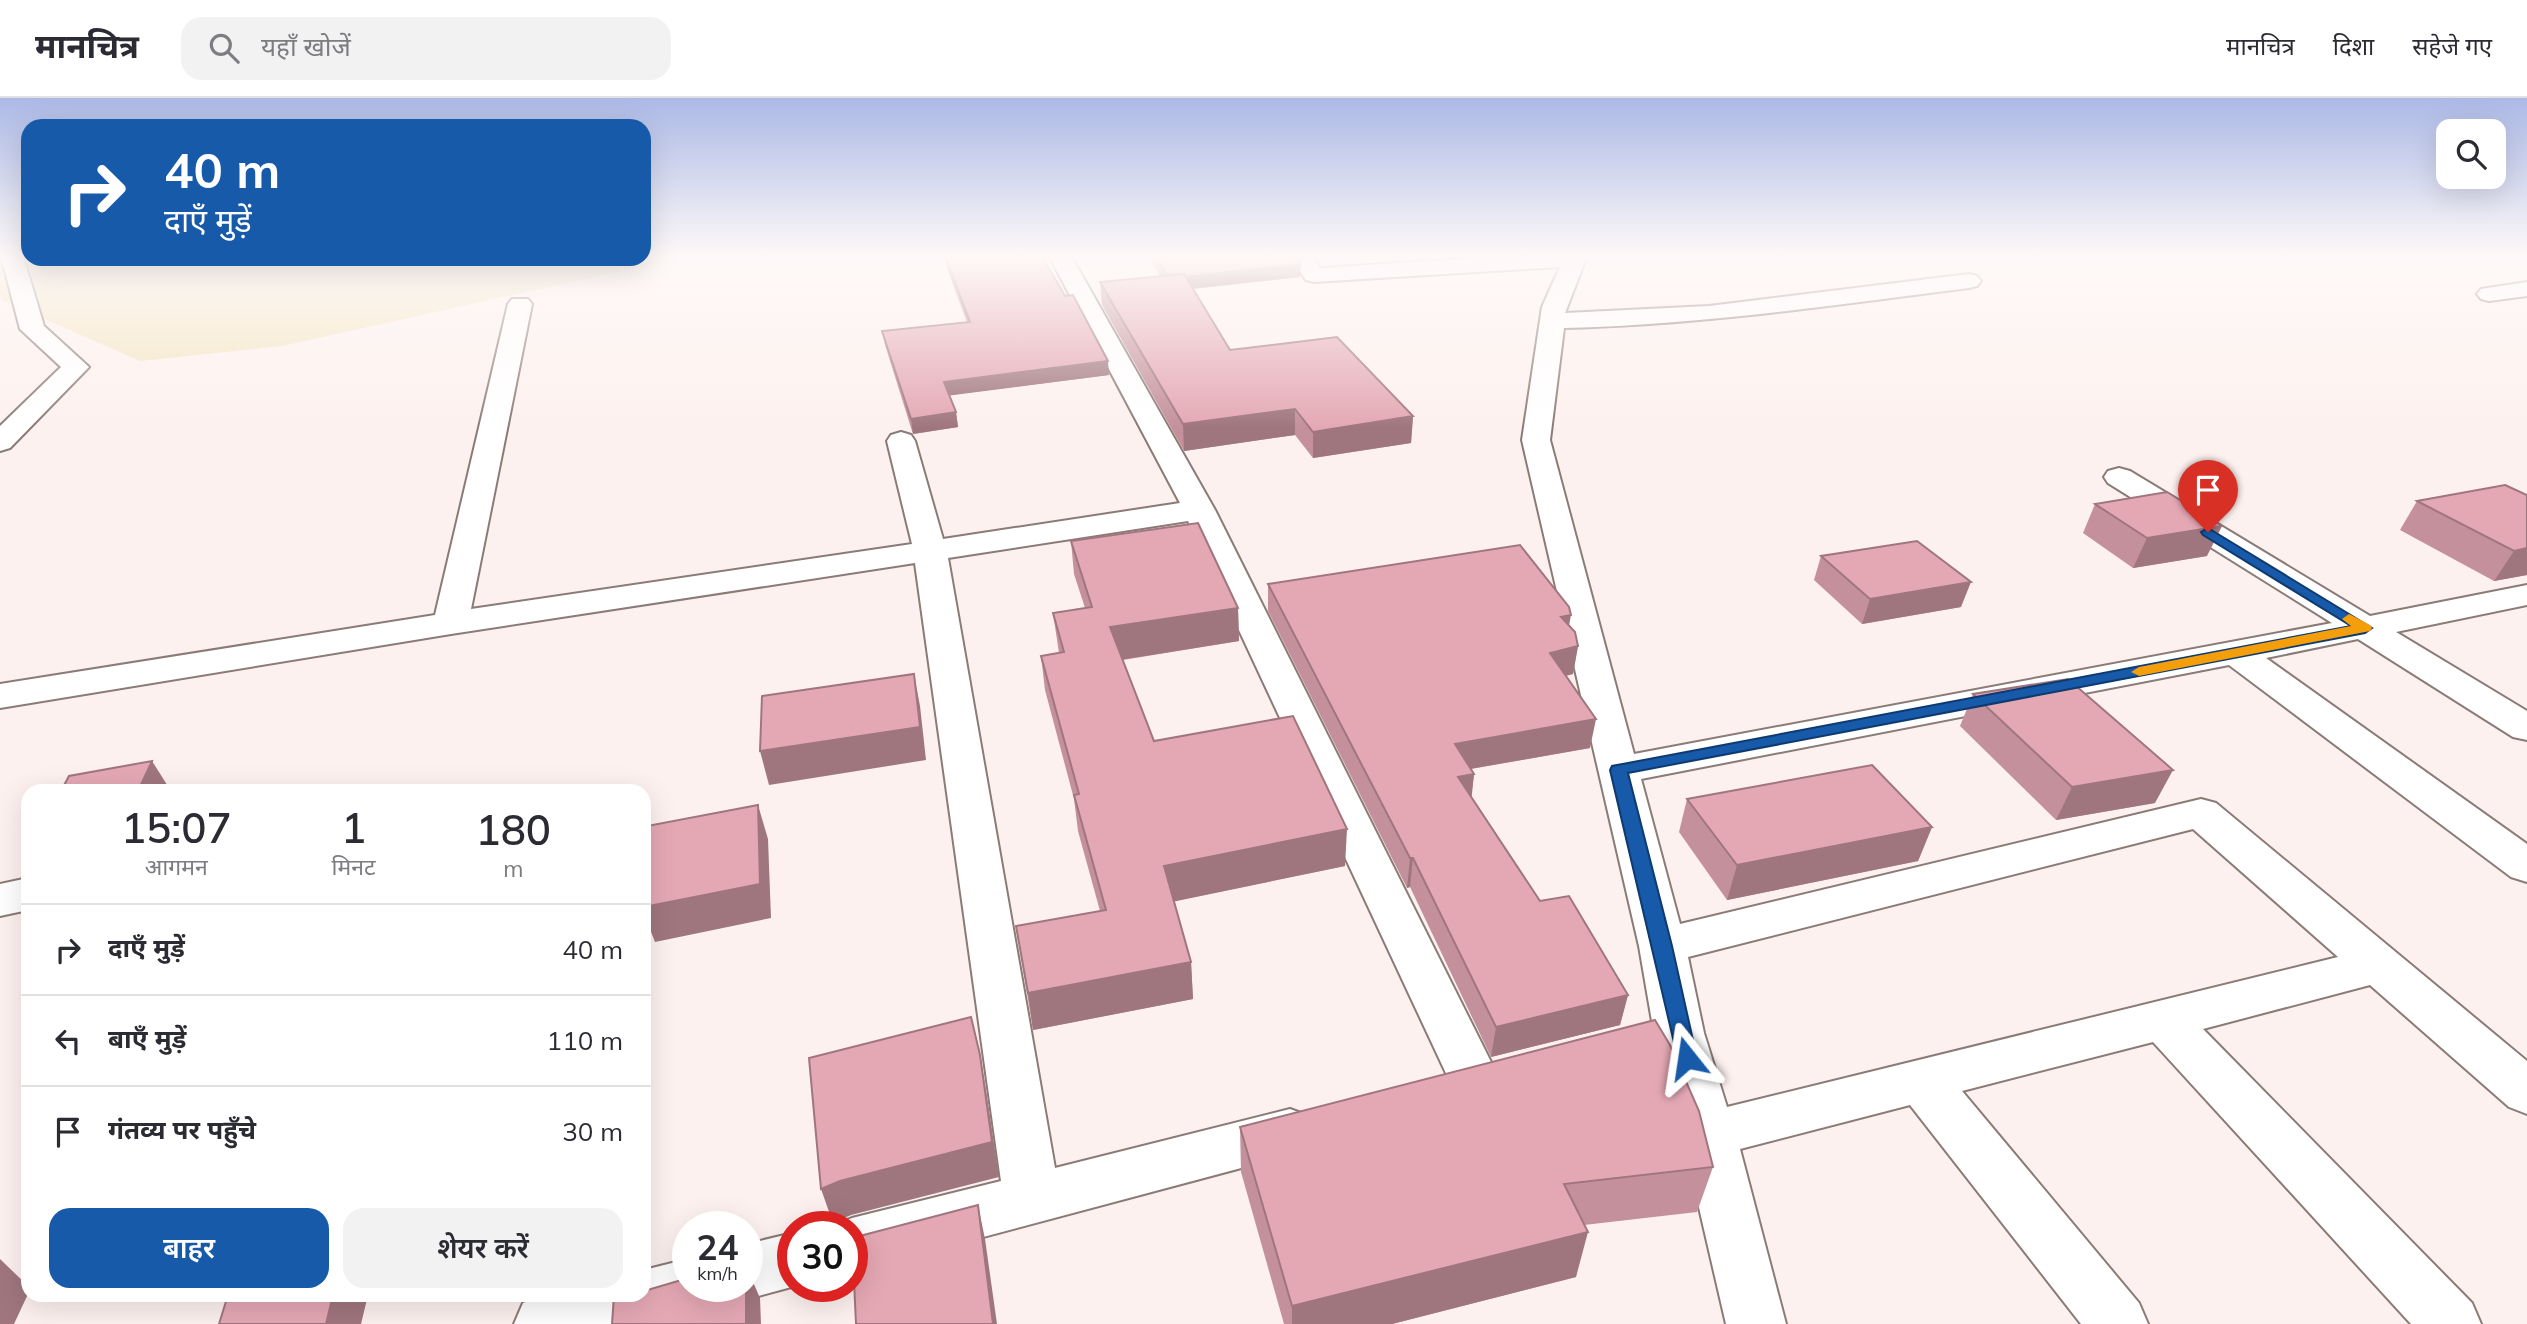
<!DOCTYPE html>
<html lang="hi">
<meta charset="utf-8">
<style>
:root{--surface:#fff;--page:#f2f2f3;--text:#2b2b33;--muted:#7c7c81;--line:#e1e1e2;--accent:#175aaa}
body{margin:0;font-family:Mulish,"Noto Sans Devanagari",sans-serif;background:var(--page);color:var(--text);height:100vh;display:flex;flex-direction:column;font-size:26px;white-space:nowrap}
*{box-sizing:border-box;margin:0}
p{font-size:23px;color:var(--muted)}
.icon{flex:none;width:38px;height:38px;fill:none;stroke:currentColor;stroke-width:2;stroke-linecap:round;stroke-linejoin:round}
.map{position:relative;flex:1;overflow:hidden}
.sheet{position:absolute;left:21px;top:686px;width:630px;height:518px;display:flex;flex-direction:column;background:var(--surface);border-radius:21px;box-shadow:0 7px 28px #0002}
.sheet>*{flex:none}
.banner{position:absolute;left:21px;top:21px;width:630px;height:147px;border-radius:21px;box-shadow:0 7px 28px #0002;background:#175aaa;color:#fff;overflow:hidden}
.tools{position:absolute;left:2436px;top:21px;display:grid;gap:14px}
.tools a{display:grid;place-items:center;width:70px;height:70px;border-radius:14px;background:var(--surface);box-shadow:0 7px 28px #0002;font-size:35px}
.speed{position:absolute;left:672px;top:1113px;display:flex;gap:14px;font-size:35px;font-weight:700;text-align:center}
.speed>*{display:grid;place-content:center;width:91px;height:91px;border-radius:50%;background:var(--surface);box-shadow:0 7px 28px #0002;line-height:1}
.speed small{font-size:18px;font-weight:400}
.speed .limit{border:10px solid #d22;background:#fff;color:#111}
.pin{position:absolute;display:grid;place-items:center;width:60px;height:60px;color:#fff;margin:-72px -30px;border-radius:50% 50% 50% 0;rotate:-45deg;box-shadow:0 0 7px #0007}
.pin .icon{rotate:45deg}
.me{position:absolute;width:77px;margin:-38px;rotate:345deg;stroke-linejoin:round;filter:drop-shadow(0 0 5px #0008)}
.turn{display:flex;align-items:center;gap:24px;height:147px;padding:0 28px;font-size:32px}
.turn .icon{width:91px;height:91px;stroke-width:2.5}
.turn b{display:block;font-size:49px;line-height:60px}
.eta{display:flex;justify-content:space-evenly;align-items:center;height:119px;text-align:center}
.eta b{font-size:42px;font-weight:600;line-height:49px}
.action{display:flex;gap:14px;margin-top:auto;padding:14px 28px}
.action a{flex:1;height:80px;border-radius:21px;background:var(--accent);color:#fff;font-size:28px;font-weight:600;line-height:80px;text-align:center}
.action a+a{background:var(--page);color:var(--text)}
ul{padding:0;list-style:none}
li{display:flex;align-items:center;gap:21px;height:91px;padding:0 28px;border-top:2px solid var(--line)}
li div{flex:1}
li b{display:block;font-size:26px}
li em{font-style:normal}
header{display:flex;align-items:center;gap:42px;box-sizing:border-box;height:98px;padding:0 35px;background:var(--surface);border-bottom:2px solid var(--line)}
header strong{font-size:33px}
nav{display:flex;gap:38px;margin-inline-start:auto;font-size:24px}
.search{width:490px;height:63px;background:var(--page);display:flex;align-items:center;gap:18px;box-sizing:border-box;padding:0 24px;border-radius:21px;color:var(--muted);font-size:26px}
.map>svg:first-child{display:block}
.green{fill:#f3e4bf}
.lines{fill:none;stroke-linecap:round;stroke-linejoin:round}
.street-casing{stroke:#8b7b77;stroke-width:4}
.street{fill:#fff;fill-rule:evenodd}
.wall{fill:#c4909b}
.shaded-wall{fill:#a0767e}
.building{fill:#e4a8b4;stroke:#a0767e;stroke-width:2}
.route{fill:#175aaa;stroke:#0f3a6e;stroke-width:2}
.slow{fill:#f59e0b}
</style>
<header>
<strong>मानचित्र</strong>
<div class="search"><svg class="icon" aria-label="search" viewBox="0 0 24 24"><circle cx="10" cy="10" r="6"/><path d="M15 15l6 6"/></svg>यहाँ खोजें</div>
<nav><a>मानचित्र</a><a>दिशा</a><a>सहेजे गए</a></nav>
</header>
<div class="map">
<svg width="2527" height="1226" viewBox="0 0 2527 1226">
<rect width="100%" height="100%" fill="#fdf1ef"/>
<!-- green -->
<path class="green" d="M 0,158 L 28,158 L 28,161 L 644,161 L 644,158 L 688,158 L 282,248 L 140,263 L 3,203 L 0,198 Z"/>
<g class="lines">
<!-- street casing -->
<g class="street-casing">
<g id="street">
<path d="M 1,158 L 23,158 L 44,228 L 89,269 L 10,350 L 0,353 L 0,328 L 61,269 L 20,231 Z"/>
<path d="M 1049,158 L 1071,158 L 1215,412 L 1502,986 L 1494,1001 L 1476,1008 L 1458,1001 L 1188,423 L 948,460 L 1055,1070 L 1290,1011 L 1309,1018 L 1317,1034 L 1309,1050 L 1290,1057 L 852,1174 L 852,1129 L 832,1128 L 852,1120 L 1001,1083 L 915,465 L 451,536 L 0,610 L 0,586 L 435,517 L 508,206 L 512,201 L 528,201 L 532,206 L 471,511 L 912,446 L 887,343 L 891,337 L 901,334 L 911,337 L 915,343 L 943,441 L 1180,405 Z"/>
<path d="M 1289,158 L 1312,158 L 1320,170 L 1512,158 L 1587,158 L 1565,215 L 1709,208 L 1969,176 L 1977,178 L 1981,183 L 1977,188 L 1969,190 C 1834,207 1700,227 1564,230 L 1550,342 L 1634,656 L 2332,525 L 2108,385 L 2104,379 L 2108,373 L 2119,370 L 2130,373 L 2370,518 L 2527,487 L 2527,507 L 2396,534 L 2527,613 L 2527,642 L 2513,639 L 2358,541 L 2266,560 L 2527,746 L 2527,784 L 2511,779 L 2229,567 L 1641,681 L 1680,826 L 2201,701 L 2216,705 L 2527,963 L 2527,1016 L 2509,1009 L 2370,887 L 2203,931 L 2472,1205 L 2481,1226 L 2411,1226 L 2153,944 L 1962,993 L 2139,1205 L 2148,1226 L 2081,1226 L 1910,1007 L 1740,1051 L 1786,1226 L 1726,1226 L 1682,1036 L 1654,935 L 1639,848 L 1522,342 L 1542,209 L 1560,169 L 1314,184 L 1306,182 ZM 2193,731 L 2338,859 L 1727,1009 L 1704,935 L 1688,859 Z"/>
<path d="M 2527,184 L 2527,198 L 2489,203 L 2481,201 L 2477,196 L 2481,191 Z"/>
<path d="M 28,780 L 28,812 L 0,818 L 0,786 Z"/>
<path d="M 793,1135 L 793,1188 L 795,1188 L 747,1201 L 726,1193 L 724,1188 L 747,1188 L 747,1146 Z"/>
<path d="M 688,1161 L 688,1188 L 720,1188 L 712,1208 L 653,1226 L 514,1226 L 523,1205 L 543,1197 L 644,1197 L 644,1172 Z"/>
</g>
</g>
<!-- street -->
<use href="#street" class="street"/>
</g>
<!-- wall -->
<g class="wall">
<path d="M 945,158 L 1109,277 L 949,297 L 956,314 L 958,329 L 913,336 L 885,247 L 882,233 L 967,224 L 946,168 Z"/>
<path d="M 1148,158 L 1295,158 L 1300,179 L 1193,191 L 1230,252 L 1413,318 L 1411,345 L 1313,360 L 1295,337 L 1184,353 L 1102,207 L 1100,184 L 1160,178 Z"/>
<path d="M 2505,387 L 2527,477 L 2494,483 L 2400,432 L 2417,403 Z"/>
<path d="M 2095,406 L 2207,458 L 2133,470 L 2083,435 Z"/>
<path d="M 1071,443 L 1238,510 L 1239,543 L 1123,562 L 1154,643 L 1345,768 L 1174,803 L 1191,864 L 1193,901 L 1033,932 L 1016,828 L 1100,813 L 1078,733 L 1074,701 L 1045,592 L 1041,558 L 1059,555 L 1053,515 L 1085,510 L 1074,476 Z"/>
<path d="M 1821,458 L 1961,509 L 1862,526 L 1814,482 Z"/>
<path d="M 1268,486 L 1569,528 L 1578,548 L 1573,576 L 1566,578 L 1590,650 L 1471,671 L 1474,676 L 1471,700 L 1540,803 L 1628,897 L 1620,927 L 1491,959 L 1410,789 L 1407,790 L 1268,513 Z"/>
<path d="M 1973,596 L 2155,705 L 2056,722 L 1960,628 Z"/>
<path d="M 1687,701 L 1932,729 L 1918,763 L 1727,802 L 1679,734 Z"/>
<path d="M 1240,1029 L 1713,1069 L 1697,1114 L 1584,1127 L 1576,1179 L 1392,1226 L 1284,1226 L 1241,1074 Z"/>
</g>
<!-- shaded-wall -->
<g class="shaded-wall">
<path d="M 1301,166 L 1300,179 L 1170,193 L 1169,181 Z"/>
<path d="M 1108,263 L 1109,277 L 946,298 L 944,284 Z"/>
<path d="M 1295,311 L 1295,337 L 1184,353 L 1183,326 Z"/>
<path d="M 956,314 L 958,329 L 913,336 L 911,321 Z"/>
<path d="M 1413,318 L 1411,345 L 1313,360 L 1313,334 Z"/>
<path d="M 2222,428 L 2207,458 L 2133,470 L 2147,440 Z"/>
<path d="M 2527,450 L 2527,477 L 2494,483 L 2514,453 Z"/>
<path d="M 1971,484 L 1961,509 L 1862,526 L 1870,501 Z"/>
<path d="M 1238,510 L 1239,543 L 1113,563 L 1110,529 Z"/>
<path d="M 1571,517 L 1566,544 L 1561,519 Z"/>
<path d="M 1578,548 L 1573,576 L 1545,582 L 1550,555 Z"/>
<path d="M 914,576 L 920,608 L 926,662 L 769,687 L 760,653 Z"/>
<path d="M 1596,621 L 1590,650 L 1452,674 L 1455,646 Z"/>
<path d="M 152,663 L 171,693 L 138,693 Z"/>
<path d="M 2173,672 L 2155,705 L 2056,722 L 2072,689 Z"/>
<path d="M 1474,676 L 1471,705 L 1458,679 Z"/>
<path d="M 758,707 L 768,741 L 771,820 L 655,844 L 644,816 L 644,809 Z"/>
<path d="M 1932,729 L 1918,763 L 1727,802 L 1737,767 Z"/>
<path d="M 1347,731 L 1345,768 L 1167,805 L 1164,768 Z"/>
<path d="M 1410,760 L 1413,760 L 1410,789 L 1407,790 Z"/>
<path d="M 1191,864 L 1193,901 L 1033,932 L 1028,895 Z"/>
<path d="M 1628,897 L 1620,927 L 1491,959 L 1496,929 Z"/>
<path d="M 980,957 L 986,992 L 999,1079 L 851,1117 L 833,1125 L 821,1091 Z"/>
<path d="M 978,1107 L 985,1141 L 997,1226 L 993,1226 Z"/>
<path d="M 1588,1134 L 1576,1179 L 1392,1226 L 1292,1226 L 1292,1208 Z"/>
<path d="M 0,1161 L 28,1188 L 28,1196 L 14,1226 L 0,1226 Z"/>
<path d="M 747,1170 L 760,1200 L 761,1226 L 746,1226 L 746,1188 L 747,1188 Z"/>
<path d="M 333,1197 L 368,1197 L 361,1226 L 326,1226 Z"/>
</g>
<!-- building -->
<g class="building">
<path d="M 945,158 L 1042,158 L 1065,198 L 1073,197 L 1108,263 L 944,284 L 956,314 L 911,321 L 882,233 L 970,224 Z"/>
<path d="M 1155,158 L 1295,158 L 1301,166 L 1186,179 L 1184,176 L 1167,177 Z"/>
<path d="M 1184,176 L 1230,252 L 1337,239 L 1413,318 L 1313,334 L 1295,311 L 1183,326 L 1100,184 Z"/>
<path d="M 2505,387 L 2527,397 L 2527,450 L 2514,453 L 2417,403 Z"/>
<path d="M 2167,394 L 2222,428 L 2147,440 L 2095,406 Z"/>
<path d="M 1198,425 L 1238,510 L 1110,529 L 1154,643 L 1293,618 L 1347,731 L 1164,768 L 1191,864 L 1028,895 L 1016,828 L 1106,812 L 1074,697 L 1079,696 L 1041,558 L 1064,554 L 1053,515 L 1092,509 L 1071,443 Z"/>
<path d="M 1917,443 L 1971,484 L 1870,501 L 1821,458 Z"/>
<path d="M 1520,447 L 1569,509 L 1571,517 L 1561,519 L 1575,534 L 1578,548 L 1550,555 L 1596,621 L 1455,646 L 1474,676 L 1458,679 L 1540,803 L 1569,798 L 1628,897 L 1496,929 L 1413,760 L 1410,760 L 1268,486 Z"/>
<path d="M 914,576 L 920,629 L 760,653 L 762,598 Z"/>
<path d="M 2068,581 L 2173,672 L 2072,689 L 1973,596 Z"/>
<path d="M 152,663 L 138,693 L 61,693 L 69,678 Z"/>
<path d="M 1872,667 L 1932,729 L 1737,767 L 1687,701 Z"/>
<path d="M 758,707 L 760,786 L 644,809 L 644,774 L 647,728 Z"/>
<path d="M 971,919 L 980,957 L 992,1044 L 840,1083 L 821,1091 L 809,960 Z"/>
<path d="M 1655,922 L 1670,947 L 1699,1013 L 1713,1069 L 1564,1086 L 1588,1134 L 1292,1208 L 1240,1029 Z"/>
<path d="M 978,1107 L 993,1226 L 856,1226 L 852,1140 Z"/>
<path d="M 688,1180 L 688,1188 L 746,1188 L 746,1226 L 612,1226 L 614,1197 L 644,1197 L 644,1193 Z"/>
<path d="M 228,1197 L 333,1197 L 326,1226 L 219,1226 Z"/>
</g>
<!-- sky -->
<linearGradient id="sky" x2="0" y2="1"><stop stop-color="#acb9e6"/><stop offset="0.48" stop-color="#fef9f8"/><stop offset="1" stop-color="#fef9f8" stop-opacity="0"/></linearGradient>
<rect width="2527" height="330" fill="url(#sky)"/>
<!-- route -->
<path class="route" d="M 2208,430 L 2372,530 L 2365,535 L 1628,675 L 1672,848 L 1697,960 L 1694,966 L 1687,969 L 1679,966 L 1610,672 L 1612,668 L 2351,528 L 2203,437 L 2201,434 Z"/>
<!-- slow -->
<path class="slow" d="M 2349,516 L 2370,527 L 2372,530 L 2370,533 L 2139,578 L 2131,574 L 2139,569 L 2351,528 L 2342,521 Z"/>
</svg>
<div class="tools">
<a><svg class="icon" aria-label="search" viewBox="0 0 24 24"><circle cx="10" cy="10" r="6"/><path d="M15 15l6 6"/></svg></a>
</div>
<div class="speed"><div>24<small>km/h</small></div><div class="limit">30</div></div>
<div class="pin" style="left:2208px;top:434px;background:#d93025"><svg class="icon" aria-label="arrive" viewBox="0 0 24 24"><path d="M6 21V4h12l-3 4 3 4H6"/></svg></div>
<svg class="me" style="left:1687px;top:960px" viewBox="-20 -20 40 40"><path d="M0-17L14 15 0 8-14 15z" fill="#175aaa" stroke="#fff" stroke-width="4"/></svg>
<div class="banner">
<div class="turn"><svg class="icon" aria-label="right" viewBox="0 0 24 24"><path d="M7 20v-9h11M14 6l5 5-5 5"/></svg><div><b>40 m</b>दाएँ मुड़ें</div></div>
</div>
<section class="sheet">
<div class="eta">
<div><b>15:07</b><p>आगमन</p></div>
<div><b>1</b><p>मिनट</p></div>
<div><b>180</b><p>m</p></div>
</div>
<ul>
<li><svg class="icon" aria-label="right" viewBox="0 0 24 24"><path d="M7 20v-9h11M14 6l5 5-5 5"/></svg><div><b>दाएँ मुड़ें</b></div><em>40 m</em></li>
<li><svg class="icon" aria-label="left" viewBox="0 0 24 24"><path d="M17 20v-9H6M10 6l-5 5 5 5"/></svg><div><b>बाएँ मुड़ें</b></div><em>110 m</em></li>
<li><svg class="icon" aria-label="arrive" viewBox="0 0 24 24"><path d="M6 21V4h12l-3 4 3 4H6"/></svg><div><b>गंतव्य पर पहुँचे</b></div><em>30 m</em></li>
</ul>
<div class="action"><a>बाहर</a><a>शेयर करें</a></div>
</section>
</div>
